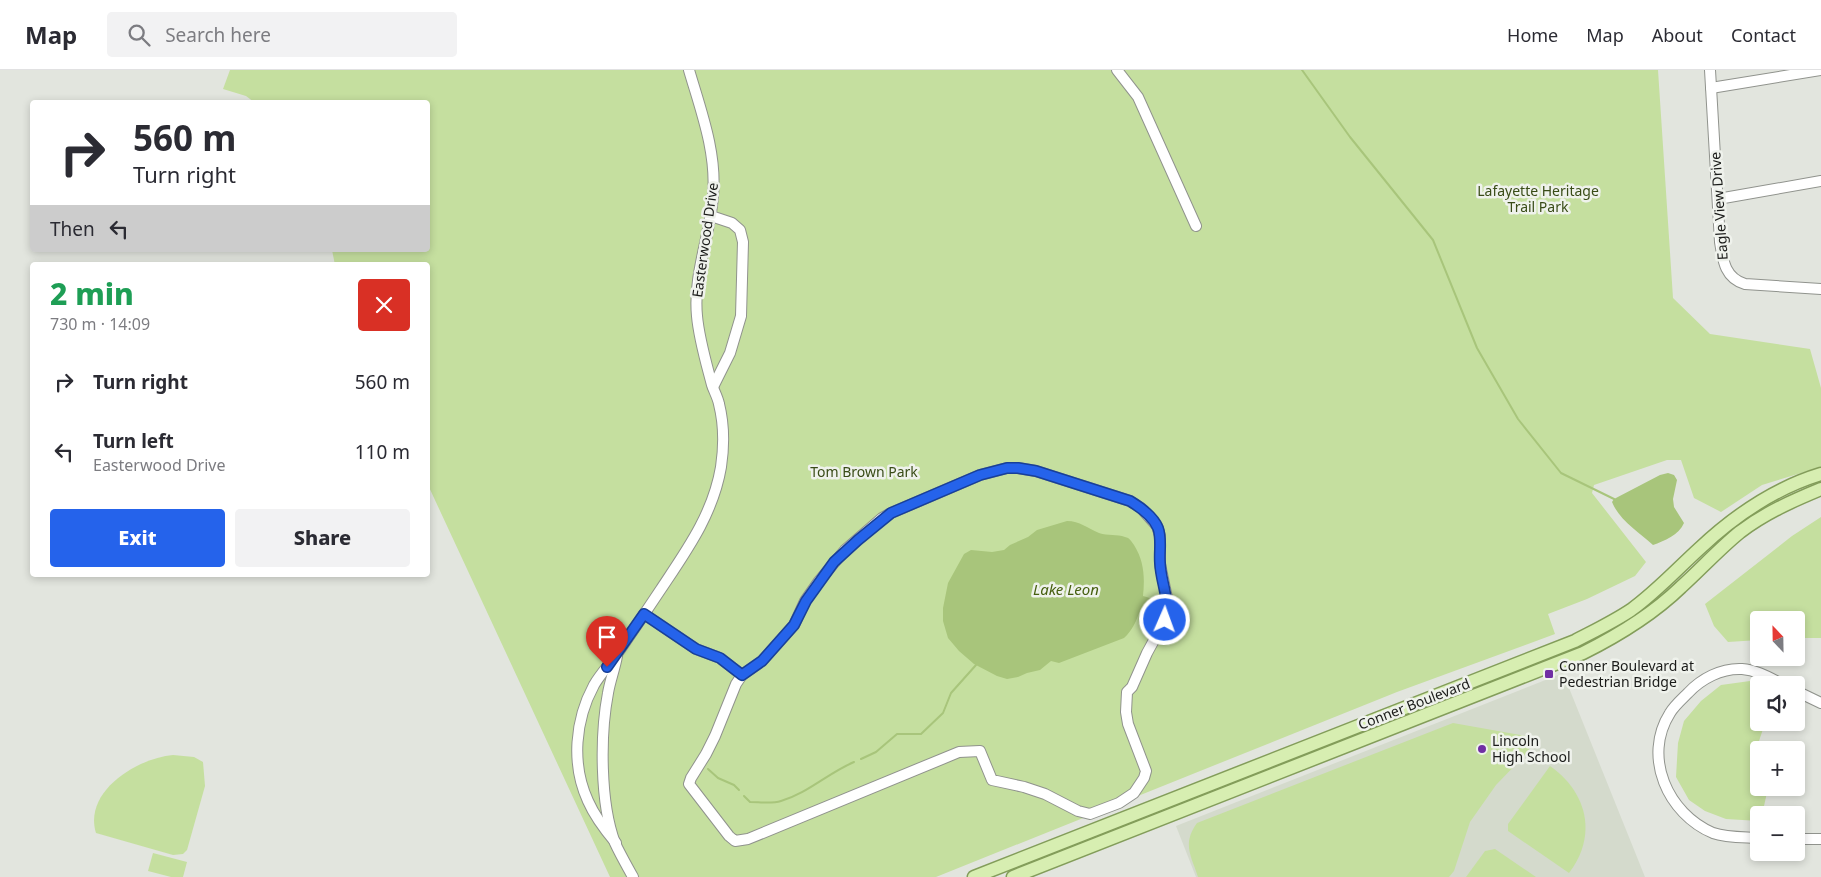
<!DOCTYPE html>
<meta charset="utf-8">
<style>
:root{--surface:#fff;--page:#f2f2f3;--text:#2b2b33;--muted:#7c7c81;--line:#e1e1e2;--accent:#2563eb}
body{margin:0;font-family:"Noto Sans",sans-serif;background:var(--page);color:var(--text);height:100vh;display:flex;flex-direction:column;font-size:19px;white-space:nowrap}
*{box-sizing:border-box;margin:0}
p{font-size:16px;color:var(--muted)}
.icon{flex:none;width:28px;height:28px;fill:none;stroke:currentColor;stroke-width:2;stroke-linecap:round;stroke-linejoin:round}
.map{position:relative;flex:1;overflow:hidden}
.drawer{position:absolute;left:30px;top:192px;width:400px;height:315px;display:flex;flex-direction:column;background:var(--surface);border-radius:5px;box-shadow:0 2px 8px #0003}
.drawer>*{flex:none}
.banner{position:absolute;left:30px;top:30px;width:400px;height:152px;border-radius:5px;box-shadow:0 2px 8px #0003;background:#fff;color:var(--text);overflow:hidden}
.needle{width:32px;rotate:338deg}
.buttons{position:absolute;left:1750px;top:541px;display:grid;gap:10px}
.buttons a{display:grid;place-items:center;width:55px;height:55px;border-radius:5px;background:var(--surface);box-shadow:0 2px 8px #0003;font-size:25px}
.pin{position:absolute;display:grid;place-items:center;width:42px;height:42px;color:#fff;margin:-51px -21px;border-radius:50% 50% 50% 0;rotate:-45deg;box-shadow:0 0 5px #0007}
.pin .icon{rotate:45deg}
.me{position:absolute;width:55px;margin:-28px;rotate:2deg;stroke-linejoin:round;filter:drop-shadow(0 0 4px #0008)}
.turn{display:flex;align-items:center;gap:18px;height:105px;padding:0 20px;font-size:22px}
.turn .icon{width:65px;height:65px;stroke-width:2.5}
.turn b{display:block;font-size:35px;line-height:42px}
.then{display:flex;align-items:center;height:48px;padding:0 20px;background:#0003;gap:10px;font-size:19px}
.round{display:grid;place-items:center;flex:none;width:52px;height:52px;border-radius:5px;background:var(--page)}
.head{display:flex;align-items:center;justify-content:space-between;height:85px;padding:0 20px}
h1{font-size:30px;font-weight:800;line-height:38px;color:#1e9e55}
.cta{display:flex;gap:10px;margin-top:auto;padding:10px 20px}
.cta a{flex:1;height:58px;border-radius:5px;background:var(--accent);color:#fff;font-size:20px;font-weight:800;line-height:58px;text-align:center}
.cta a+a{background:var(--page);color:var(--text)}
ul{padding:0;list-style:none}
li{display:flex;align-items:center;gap:15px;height:70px;padding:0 20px}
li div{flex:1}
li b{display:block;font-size:19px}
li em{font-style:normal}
header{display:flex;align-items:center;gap:30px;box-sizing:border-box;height:70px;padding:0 25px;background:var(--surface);border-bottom:1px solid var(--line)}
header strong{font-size:24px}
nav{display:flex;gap:28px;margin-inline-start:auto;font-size:18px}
.search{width:350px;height:45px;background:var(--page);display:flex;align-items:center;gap:12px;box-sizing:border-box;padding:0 18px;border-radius:5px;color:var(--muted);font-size:19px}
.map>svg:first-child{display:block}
.built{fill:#d4dacc}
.green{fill:#c5df9f}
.water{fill:#a8c57b}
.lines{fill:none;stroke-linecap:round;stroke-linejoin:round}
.stream{stroke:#a8c57b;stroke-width:2}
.minor-casing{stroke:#90938d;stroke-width:12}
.major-casing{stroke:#839d5a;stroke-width:15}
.minor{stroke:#fff;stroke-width:10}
.major{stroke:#d7eeb1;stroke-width:12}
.route-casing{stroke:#184099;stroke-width:12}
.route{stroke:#2563eb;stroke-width:9}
.poi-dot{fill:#702ea3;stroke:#eff2ec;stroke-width:2}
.labels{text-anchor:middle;stroke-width:5;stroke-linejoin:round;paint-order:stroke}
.park-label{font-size:14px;fill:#394c17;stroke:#eff2ec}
.street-label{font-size:14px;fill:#1a1b19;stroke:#eff2ec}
.poi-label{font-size:14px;fill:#1a1b19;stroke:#eff2ec;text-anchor:start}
.water-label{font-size:15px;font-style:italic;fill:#465f0f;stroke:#eff2ec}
</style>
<header>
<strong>Map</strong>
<div class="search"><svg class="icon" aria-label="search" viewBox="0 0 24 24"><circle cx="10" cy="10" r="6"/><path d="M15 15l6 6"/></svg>Search here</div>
<nav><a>Home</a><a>Map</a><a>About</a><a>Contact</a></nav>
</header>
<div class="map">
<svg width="1821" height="807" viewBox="0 0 1821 807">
<rect width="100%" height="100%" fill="#e2e5de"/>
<!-- built -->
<path class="built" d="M 1563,603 L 1645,807 L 1196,807 L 1176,756 Z"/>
<!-- green -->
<g class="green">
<path d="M 230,0 L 1658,0 L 1673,228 L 1710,264 L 1810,279 L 1821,318 L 1821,397 L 1762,415 L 1721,442 L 1694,428 L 1681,390 L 1667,390 L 1594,415 L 1592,423 L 1646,492 L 1635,506 L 1587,529 L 1548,544 L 1555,564 L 1397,622 L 936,807 L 610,807 L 428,415 L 428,195 L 335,195 L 332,180 L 428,180 L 428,32 L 254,32 L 246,26 L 223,19 Z"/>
<path d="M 1821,447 L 1821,568 L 1796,568 L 1796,550 L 1759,550 L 1759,570 L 1728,572 L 1714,556 L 1705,534 L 1792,466 Z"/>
<path d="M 1750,611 L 1759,616 L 1759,652 L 1765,653 L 1759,671 L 1762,680 L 1759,680 L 1759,718 L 1768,718 L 1762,745 L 1759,745 L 1759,751 L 1726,749 L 1705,741 L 1689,730 L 1676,707 L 1678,673 L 1684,651 L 1701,631 L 1721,615 Z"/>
<path d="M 1453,653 L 1537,668 L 1526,684 L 1496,715 L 1470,752 L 1454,801 L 1449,807 L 1198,807 C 1191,785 1182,774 1197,753 Z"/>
<path d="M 173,685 L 194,687 L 203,692 L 205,716 L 187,780 L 183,784 L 173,785 L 96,763 C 83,721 138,688 173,685 Z"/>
<path d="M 1550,696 C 1587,722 1598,765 1569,803 L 1508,761 L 1508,754 Z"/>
<path d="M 1495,779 L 1536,807 L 1466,807 L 1485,781 Z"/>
<path d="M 153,783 L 187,792 L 183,807 L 171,807 L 148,801 Z"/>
</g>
<!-- water -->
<g class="water">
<path d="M 1668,403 L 1674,405 L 1677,410 L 1673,429 L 1674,437 L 1684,453 C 1679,465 1664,471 1653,475 C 1639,462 1619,450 1612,432 L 1614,429 L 1660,405 Z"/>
<path d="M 1067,451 C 1080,451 1087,458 1099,463 C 1108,466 1117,464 1125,467 C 1130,468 1131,471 1134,475 C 1144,491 1145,507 1143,526 C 1153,528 1161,534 1171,536 L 1171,538 L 1140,540 C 1137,550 1132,561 1124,568 L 1059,593 L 1051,591 L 1040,600 L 1027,603 L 1018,607 L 1007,609 L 997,606 L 974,594 L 959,581 L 948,568 L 943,551 L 943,538 L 948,513 L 964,484 L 971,480 L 992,482 L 1004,480 L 1010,475 L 1028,467 L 1037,460 Z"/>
</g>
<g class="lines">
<!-- stream -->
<g class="stream">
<path d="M 1302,0 L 1350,67 L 1433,170 L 1477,278 L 1518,349 L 1561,403 L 1614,429"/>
<path d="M 861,689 L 876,682 L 897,664 L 921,664 L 943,643 L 951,623 L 976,595"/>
<path d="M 708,699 L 718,708 L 734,715 L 739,720"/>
<path d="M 744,726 L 750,732 C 759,732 772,734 781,731 C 808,723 828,703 854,692"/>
</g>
<!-- minor casing -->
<g class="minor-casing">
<g id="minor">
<path d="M 1117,0 L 1138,27 L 1196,156"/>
<path d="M 1710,0 L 1720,172 C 1723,191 1725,208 1745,214 L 1821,219"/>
<path d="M 1711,18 L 1821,0"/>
<path d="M 1718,129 L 1821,111"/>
<path d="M 711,146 L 732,153 L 740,160 L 743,172 L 741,246 L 730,283 L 713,317"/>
<path d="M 1007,398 L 1018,398 L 1036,401 L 1130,431 L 1141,438 L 1157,456 L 1160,466 L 1160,494 L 1167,528 L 1165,550 L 1147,583 L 1132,617 L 1127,622 L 1126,642 L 1128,654 L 1146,701 L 1144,708 L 1134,723 L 1119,733 L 1090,744 L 1078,741 L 1045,724 L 1024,717 L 992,710 L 980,681 L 959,682 L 748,769 L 735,771 L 729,766 L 689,714 L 691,708 L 706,684 L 715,666 L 736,614 L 742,605 L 762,591 L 794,555 L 805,531 L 819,511 L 845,480 L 882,448 L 891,443 L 980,405 Z"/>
<path d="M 644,544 L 696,579 L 720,588 L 742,605"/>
<path d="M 617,586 C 615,598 610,611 608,623 C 600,665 600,733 615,773 C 620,784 627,796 633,807"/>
<path d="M 1796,621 L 1821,633"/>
<path d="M 1759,768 C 1745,767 1727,768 1713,763 C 1668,744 1642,687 1670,643 C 1674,636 1682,629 1688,623 C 1701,609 1721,598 1742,599 C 1757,600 1770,608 1784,615"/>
<path d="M 1796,769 L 1821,769"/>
<path d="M 616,773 C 605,760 595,747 588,731 C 571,694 575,650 594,615 C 601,603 611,593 619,581 C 633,561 647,540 661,519 C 687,480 713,444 721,397 C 724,377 724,354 719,334 C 718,328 714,321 712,315 C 706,292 699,269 697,246 C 693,204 710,167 713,126 C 717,83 701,41 689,0"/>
</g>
</g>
<!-- major casing -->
<g class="major-casing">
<g id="major">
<path d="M 974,807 L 1575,571 C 1594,561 1613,552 1631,540 C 1656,522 1677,499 1699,479 C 1734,446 1775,418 1821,404"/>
<path d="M 1013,807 L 1583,583 C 1619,565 1652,545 1681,517 C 1701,499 1719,479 1740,462 C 1765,443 1792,431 1821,419"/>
</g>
</g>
<!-- minor -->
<use href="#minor" class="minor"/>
<!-- major -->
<use href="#major" class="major"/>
</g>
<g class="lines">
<!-- route casing -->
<g class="route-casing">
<path id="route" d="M 607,597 L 644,544 L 696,579 L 720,588 L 742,605 L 762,591 L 794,555 L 806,531 L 834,492 L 858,470 L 891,443 L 980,405 L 1007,398 L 1018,398 L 1036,401 L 1130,431 C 1140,437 1153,446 1158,458 C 1162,469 1159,481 1160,493 C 1161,514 1170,527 1165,550"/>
</g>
<!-- route -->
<use href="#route" class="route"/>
</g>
<!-- markers -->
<g class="poi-dot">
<rect x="1544" y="599" width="10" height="10" rx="2.5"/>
<circle cx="1482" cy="679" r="5"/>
</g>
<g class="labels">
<!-- park labels -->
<g class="park-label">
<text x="1538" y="126">Lafayette Heritage<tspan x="1538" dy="16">Trail Park</tspan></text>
<text x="864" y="407">Tom Brown Park</text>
</g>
<!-- street labels -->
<g class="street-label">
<text transform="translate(1719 136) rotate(-94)" y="5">Eagle View Drive</text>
<text transform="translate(705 170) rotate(-82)" y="5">Easterwood Drive</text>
<text transform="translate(1414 634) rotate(-21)" y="5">Conner Boulevard</text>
</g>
<!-- poi labels -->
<g class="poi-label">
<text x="1559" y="601">Conner Boulevard at<tspan x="1559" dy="16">Pedestrian Bridge</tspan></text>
<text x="1492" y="676">Lincoln<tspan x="1492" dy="16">High School</tspan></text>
</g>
<!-- water labels -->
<g class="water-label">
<text x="1066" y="525">Lake Leon</text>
</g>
</g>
</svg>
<div class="buttons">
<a><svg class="needle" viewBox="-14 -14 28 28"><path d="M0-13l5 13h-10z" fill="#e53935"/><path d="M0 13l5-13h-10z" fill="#7c7c81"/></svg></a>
<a><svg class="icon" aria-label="sound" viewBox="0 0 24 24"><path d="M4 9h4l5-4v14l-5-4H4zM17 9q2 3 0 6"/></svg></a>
<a>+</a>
<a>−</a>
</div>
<div class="pin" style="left:607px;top:597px;background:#d93025"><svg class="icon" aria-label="arrive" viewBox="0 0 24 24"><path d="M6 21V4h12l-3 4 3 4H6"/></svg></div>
<svg class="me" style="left:1165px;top:550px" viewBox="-20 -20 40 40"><circle r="17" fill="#2563eb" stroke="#fff" stroke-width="3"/><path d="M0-11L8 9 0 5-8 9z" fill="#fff"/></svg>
<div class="banner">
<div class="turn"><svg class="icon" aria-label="right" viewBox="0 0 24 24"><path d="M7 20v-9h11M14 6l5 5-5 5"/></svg><div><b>560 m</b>Turn right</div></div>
<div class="then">Then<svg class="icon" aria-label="left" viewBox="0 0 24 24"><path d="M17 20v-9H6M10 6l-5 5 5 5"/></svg></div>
</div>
<section class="drawer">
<div class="head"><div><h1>2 min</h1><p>730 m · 14:09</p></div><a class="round" style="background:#d93025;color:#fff"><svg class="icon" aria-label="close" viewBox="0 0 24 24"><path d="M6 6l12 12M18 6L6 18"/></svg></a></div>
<ul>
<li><svg class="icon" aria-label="right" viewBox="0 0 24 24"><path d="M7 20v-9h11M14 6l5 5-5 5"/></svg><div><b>Turn right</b></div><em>560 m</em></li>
<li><svg class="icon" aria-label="left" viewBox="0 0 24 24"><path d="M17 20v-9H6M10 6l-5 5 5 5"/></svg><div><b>Turn left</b><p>Easterwood Drive</p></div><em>110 m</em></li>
</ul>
<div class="cta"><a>Exit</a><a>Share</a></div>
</section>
</div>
